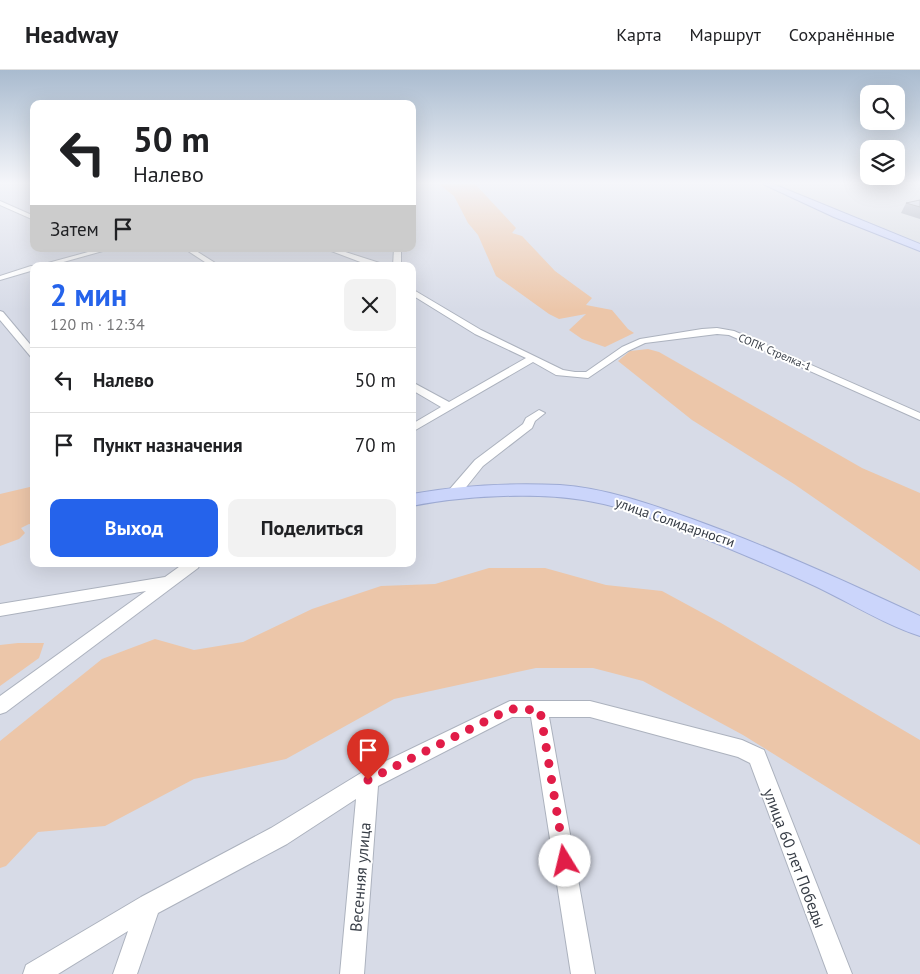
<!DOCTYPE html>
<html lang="ru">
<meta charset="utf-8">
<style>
:root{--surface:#fff;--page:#f2f2f2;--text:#202124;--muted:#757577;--line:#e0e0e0;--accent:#2563eb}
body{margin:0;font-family:"PT Sans",sans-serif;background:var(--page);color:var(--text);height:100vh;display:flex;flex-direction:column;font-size:19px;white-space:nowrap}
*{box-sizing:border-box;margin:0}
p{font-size:16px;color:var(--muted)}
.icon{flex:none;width:28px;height:28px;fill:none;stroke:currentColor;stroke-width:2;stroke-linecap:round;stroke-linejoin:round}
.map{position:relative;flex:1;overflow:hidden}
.panel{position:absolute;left:30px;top:192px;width:386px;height:305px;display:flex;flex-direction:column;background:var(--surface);border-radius:10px;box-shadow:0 5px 20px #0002}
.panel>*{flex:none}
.banner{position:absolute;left:30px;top:30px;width:386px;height:152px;border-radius:10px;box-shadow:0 5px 20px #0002;background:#fff;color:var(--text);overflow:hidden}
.controls{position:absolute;left:860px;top:15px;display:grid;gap:10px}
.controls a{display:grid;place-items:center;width:45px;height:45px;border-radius:10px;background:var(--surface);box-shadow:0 5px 20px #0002;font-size:25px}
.pin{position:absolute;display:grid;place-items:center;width:42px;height:42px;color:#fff;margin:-51px -21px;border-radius:50% 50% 50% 0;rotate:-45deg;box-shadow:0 0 5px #0007}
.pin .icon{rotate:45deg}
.me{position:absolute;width:55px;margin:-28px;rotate:351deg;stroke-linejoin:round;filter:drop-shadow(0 0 4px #0008)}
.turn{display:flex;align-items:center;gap:18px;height:105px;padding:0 20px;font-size:22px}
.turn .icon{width:65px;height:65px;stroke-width:2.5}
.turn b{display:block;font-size:35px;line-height:42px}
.then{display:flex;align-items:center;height:48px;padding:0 20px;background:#0003;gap:10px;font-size:19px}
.round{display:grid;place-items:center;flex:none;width:52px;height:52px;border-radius:10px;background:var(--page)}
.head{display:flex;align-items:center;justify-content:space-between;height:85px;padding:0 20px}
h1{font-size:30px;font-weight:800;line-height:38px;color:var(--accent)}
.action{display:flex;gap:10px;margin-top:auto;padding:10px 20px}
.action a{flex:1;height:58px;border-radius:10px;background:var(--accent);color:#fff;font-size:20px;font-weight:800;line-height:58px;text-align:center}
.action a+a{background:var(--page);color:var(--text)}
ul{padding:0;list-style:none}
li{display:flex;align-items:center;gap:15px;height:65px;padding:0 20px;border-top:1px solid var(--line)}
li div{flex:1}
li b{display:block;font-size:19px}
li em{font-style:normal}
header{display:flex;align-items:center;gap:30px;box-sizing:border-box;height:70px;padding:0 25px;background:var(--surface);border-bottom:1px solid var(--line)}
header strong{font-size:24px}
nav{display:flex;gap:28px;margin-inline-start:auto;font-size:18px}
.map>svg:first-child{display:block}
.residential{fill:#d7dbe7;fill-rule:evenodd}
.industrial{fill:#d6dae0}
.water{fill:#ecc6a9}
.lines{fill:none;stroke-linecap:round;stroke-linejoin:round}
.street-casing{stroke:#acb2be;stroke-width:2}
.secondary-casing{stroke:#9daad3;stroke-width:2}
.street{fill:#fff;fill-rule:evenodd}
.secondary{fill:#cbd5fb;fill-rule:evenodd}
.wall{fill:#a4aab6}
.building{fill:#bfc6d4;stroke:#868b94}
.route{stroke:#e11d48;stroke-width:9;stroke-dasharray:0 16.2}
.labels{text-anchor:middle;stroke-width:4;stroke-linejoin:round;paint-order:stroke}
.far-street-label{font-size:11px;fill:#373d46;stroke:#fff}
.street-label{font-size:14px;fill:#373d46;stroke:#fff}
.near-street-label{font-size:16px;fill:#373d46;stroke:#fff}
</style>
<header>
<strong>Headway</strong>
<nav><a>Карта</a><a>Маршрут</a><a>Сохранённые</a></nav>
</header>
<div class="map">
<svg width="920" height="904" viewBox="0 0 920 904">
<rect width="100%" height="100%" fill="#e8ebf3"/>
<!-- residential -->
<path class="residential" d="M 0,114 L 34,114 L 34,179 L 412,179 L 413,114 L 920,114 L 920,904 L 0,904 ZM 34,196 L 412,196 L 412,494 L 34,494 Z"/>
<!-- industrial -->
<path class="industrial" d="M 775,114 L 920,114 L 920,174 L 850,147 Z"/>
<!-- water -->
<g class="water">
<path d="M 439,114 L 475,114 L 516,158 L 512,163 L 522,166 L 555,201 L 592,228 L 586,235 L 612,240 L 628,259 L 634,263 L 605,277 L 582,269 L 569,260 L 586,244 L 559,249 L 549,244 L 496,206 L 478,165 L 468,153 L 454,126 Z"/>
<path d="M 648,279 L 659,282 L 862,398 L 920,423 L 920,501 L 794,414 L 692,350 L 618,291 L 630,281 Z"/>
<path d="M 34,416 L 34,455 L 29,454 L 21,458 L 25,463 L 19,469 L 0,476 L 0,424 Z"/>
<path d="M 489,498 L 545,498 L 606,515 L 662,521 L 721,553 L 920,670 L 920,775 L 743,665 L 643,611 L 593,598 L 536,598 L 394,629 L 286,689 L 194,709 L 105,756 L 38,762 L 6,796 L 0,798 L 0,671 L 102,589 L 155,569 L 194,580 L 243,572 L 312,539 L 381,516 L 435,514 Z"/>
<path d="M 18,573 L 44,573 L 39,588 L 0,616 L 0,575 Z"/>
</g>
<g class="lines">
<!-- street casing -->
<g class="street-casing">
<g id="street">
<path d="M 0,131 L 34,146 L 34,150 L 0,135 Z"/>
<path d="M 99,179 L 110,179 L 49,196 L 37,196 Z"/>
<path d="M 185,179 L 193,179 L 220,196 L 211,196 Z"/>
<path d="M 326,179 L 336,179 L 389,196 L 371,196 Z"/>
<path d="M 394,179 L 401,179 L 401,196 L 393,196 Z"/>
<path d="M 31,196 L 36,196 L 34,196 L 34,200 L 0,210 L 0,206 Z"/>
<path d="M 412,219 L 481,260 L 563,300 L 575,302 L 586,302 L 622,277 L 640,269 L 702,259 L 717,258 L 734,261 L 920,343 L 920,350 L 729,265 L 717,264 L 645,273 L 628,281 L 588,308 L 556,305 L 533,292 L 412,362 L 412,354 L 441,337 L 412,320 L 412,312 L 449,332 L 526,288 L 475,264 L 412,225 Z"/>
<path d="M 0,241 L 3,242 L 34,279 L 34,288 L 31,287 L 0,250 Z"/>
<path d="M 539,340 L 545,343 L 535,351 L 532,358 L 483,396 L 459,426 L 449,426 L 447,423 L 449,420 L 475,390 L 523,354 L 526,348 Z"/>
<path d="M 183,494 L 200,494 L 198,498 L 6,642 L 0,644 L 0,626 L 146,521 L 0,546 L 0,534 L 165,507 Z"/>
<path d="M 510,631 L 590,631 L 742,670 L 764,680 L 852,904 L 828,904 L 750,693 L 738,687 L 590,647 L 549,647 L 595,904 L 571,904 L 531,647 L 512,647 L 378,716 L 364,904 L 340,904 L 356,729 L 287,774 L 158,843 L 137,904 L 113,904 L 128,861 L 58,904 L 23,904 L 26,895 L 141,827 L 271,758 L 361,703 Z"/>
</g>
</g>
<!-- secondary casing -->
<g class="secondary-casing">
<g id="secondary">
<path d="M 763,114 L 773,114 L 920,174 L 920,181 L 834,147 Z"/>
<path d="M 560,415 C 605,418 650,434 692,449 C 770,477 845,511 920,546 L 920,566 C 886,555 850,533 817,517 C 771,496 725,476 677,458 C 647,446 615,435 583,430 C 533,422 462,426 412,436 L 412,424 C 461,415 511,413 560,415 Z"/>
</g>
</g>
<!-- street -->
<use href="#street" class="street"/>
<!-- secondary -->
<use href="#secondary" class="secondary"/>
</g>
<!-- wall -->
<path class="wall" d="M 920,130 L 920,149 L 901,143 L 906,133 Z"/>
<!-- building -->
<path class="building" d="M 920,130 L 920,137 L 906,133 Z"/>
<!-- sky -->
<linearGradient id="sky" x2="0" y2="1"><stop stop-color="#a9bbcf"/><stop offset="0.47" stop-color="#f5f6fa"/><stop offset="1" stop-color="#f5f6fa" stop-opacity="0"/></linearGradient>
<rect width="920" height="240" fill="url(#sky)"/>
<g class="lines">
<!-- route -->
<path class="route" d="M 368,710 L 510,639 L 540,640 L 565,791"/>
</g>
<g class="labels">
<!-- far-street labels -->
<g class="far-street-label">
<text transform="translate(775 282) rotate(23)" y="4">СОПК Стрелка-1</text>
</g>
<!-- street labels -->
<g class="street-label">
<text transform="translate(675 452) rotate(19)" y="5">улица Солидарности</text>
</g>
<!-- near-street labels -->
<g class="near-street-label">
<text transform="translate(795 788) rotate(69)" y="6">улица 60 лет Победы</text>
<text transform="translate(360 807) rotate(-85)" y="6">Весенняя улица</text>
</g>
</g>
</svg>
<div class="controls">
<a><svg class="icon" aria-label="search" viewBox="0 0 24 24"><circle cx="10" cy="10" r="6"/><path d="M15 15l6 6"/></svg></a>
<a><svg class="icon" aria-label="layers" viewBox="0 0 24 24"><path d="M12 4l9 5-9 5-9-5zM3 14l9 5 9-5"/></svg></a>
</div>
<div class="pin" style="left:368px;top:710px;background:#d93025"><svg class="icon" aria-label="arrive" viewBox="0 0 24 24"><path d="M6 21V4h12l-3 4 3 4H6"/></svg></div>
<svg class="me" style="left:565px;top:791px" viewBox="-20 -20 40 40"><circle r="19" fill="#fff"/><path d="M0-13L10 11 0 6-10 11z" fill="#e11d48"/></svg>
<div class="banner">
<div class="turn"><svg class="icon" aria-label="left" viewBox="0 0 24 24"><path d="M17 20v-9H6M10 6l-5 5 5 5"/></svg><div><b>50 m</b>Налево</div></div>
<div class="then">Затем<svg class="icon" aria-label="arrive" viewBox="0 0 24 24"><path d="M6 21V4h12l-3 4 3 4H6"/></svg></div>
</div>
<section class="panel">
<div class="head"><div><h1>2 мин</h1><p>120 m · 12:34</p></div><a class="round"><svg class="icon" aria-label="close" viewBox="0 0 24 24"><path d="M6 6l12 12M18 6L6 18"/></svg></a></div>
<ul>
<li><svg class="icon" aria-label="left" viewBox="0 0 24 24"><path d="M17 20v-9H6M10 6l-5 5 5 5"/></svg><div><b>Налево</b></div><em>50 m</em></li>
<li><svg class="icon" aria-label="arrive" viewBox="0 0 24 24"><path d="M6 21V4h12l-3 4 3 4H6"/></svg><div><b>Пункт назначения</b></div><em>70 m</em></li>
</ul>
<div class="action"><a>Выход</a><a>Поделиться</a></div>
</section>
</div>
